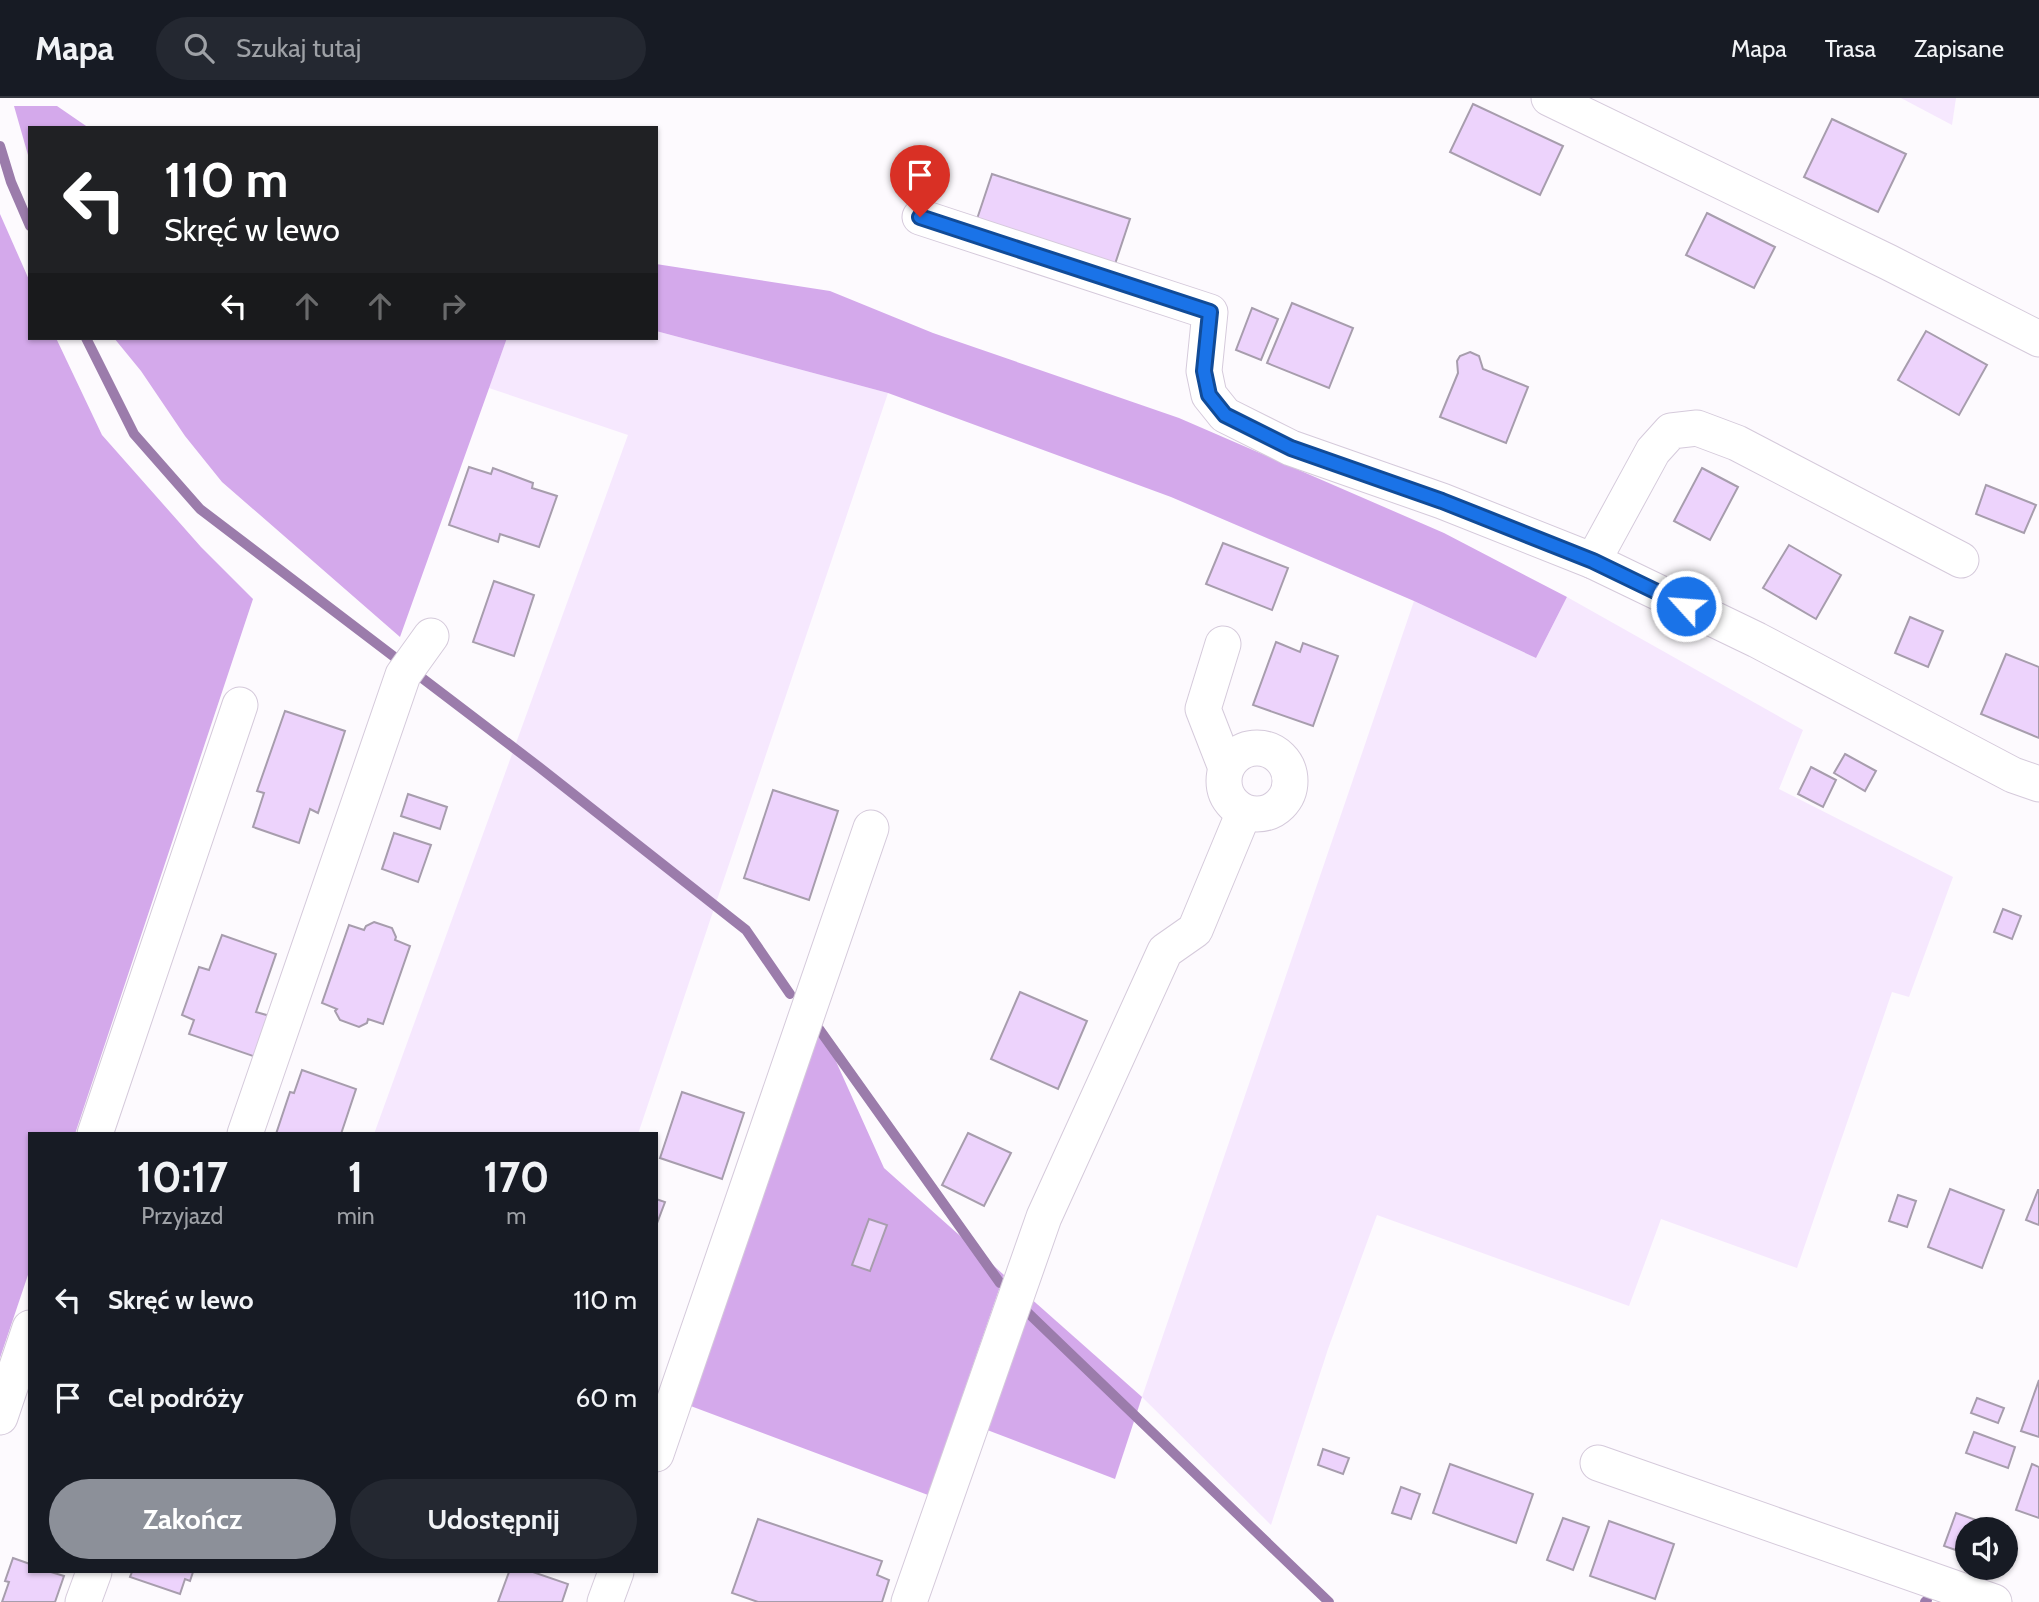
<!DOCTYPE html>
<html lang="pl">
<meta charset="utf-8">
<style>
:root{--surface:#171b24;--page:#242831;--text:#f1f3f6;--muted:#9ea1a6;--line:#363941;--accent:#8c9099}
body{margin:0;font-family:Cabin,sans-serif;background:var(--page);color:var(--text);height:100vh;display:flex;flex-direction:column;font-size:26px;white-space:nowrap}
*{box-sizing:border-box;margin:0}
p{font-size:23px;color:var(--muted)}
.icon{flex:none;width:38px;height:38px;fill:none;stroke:currentColor;stroke-width:2;stroke-linecap:round;stroke-linejoin:round}
.map{position:relative;flex:1;overflow:hidden}
.side{position:absolute;left:28px;top:1034px;width:630px;height:441px;display:flex;flex-direction:column;background:var(--surface);border-radius:0px;box-shadow:0 2px 5px #0004}
.side>*{flex:none}
.hud{position:absolute;left:28px;top:28px;width:630px;height:214px;border-radius:0px;box-shadow:0 2px 5px #0004;background:#202124;color:#fff;overflow:hidden}
.buttons{position:absolute;left:1955px;top:1419px;display:grid;gap:14px}
.buttons a{display:grid;place-items:center;width:63px;height:63px;border-radius:50%;background:var(--surface);box-shadow:0 2px 5px #0004;font-size:35px}
.pin{position:absolute;display:grid;place-items:center;width:60px;height:60px;color:#fff;margin:-72px -30px;border-radius:50% 50% 50% 0;rotate:-45deg;box-shadow:0 0 7px #0007}
.pin .icon{rotate:45deg}
.me{position:absolute;width:77px;margin:-38px;rotate:296deg;stroke-linejoin:round;filter:drop-shadow(0 0 5px #0008)}
.turn{display:flex;align-items:center;gap:24px;height:147px;padding:0 21px;font-size:32px}
.turn .icon{width:91px;height:91px;stroke-width:2.5}
.turn b{display:block;font-size:49px;line-height:60px}
.lanes{display:flex;align-items:center;height:66px;padding:0 21px;background:#0003;justify-content:center;gap:35px;direction:ltr}
.lanes .off{opacity:.35}
.eta{display:flex;justify-content:space-evenly;align-items:center;height:119px;text-align:center}
.eta b{font-size:42px;font-weight:700;line-height:49px}
.button{display:flex;gap:14px;margin-top:auto;padding:14px 21px}
.button a{flex:1;height:80px;border-radius:42px;background:var(--accent);color:#fff;font-size:28px;font-weight:700;line-height:80px;text-align:center}
.button a+a{background:var(--page);color:var(--text)}
ul{padding:0;list-style:none}
li{display:flex;align-items:center;gap:21px;height:98px;padding:0 21px}
li div{flex:1}
li b{display:block;font-size:26px}
li em{font-style:normal}
header{display:flex;align-items:center;gap:42px;box-sizing:border-box;height:98px;padding:0 35px;background:var(--surface);border-bottom:2px solid var(--line)}
header strong{font-size:33px}
nav{display:flex;gap:38px;margin-inline-start:auto;font-size:24px}
.search{width:490px;height:63px;background:var(--page);display:flex;align-items:center;gap:18px;box-sizing:border-box;padding:0 24px;border-radius:38px;color:var(--muted);font-size:26px}
.map>svg:first-child{display:block}
.green{fill:#f6e8fe}
.forest{fill:#d4a9eb}
.lines{fill:none;stroke-linecap:round;stroke-linejoin:round}
.stream{stroke:#9b7cab;stroke-width:10}
.building{fill:#edd3fc;stroke:#a79dad;stroke-width:2}
.minor-casing{stroke:#d5cadb;stroke-width:37}
.minor{stroke:#fff;stroke-width:35}
.route-casing{stroke:#114b97;stroke-width:18}
.route{stroke:#1a73e8;stroke-width:12}
</style>
<header>
<strong>Mapa</strong>
<div class="search"><svg class="icon" aria-label="search" viewBox="0 0 24 24"><circle cx="10" cy="10" r="6"/><path d="M15 15l6 6"/></svg>Szukaj tutaj</div>
<nav><a>Mapa</a><a>Trasa</a><a>Zapisane</a></nav>
</header>
<div class="map">
<svg width="2039" height="1504" viewBox="0 0 2039 1504">
<rect width="100%" height="100%" fill="#fdfafe"/>
<!-- green -->
<g class="green">
<path d="M 1901,0 L 1956,0 L 1952,27 Z"/>
<path d="M 656,233 L 888,295 L 638,1036 L 374,1036 L 628,337 L 489,290 L 507,240 L 656,240 Z"/>
<path d="M 1567,499 L 1803,632 L 1779,691 L 1953,779 L 1909,899 L 1892,894 L 1797,1170 L 1661,1121 L 1629,1208 L 1377,1117 L 1328,1251 L 1271,1427 L 1142,1299 L 1414,503 L 1536,560 Z"/>
</g>
<!-- forest -->
<g class="forest">
<path d="M 14,8 L 57,8 L 89,30 L 30,30 L 30,64 Z"/>
<path d="M 0,116 L 30,184 L 30,240 L 56,240 L 102,337 L 201,449 L 253,501 L 75,1036 L 30,1036 L 30,1171 L 0,1260 Z"/>
<path d="M 656,166 L 830,193 L 933,235 L 1179,320 L 1444,435 L 1567,499 L 1536,560 L 1414,503 L 1171,399 L 888,295 L 656,233 Z"/>
<path d="M 114,240 L 507,240 L 400,539 L 222,384 L 185,338 L 141,273 Z"/>
<path d="M 816,919 L 884,1070 L 1004,1177 L 928,1397 L 688,1307 Z"/>
<path d="M 1028,1198 L 1142,1299 L 1115,1381 L 982,1330 Z"/>
</g>
<g class="lines">
<!-- stream -->
<g class="stream">
<path d="M 0,48 L 11,84 L 30,128"/>
<path d="M 86,240 L 134,336 L 200,411 L 539,669 L 746,832 L 790,896"/>
<path d="M 819,931 L 1000,1185"/>
<path d="M 1025,1212 L 1329,1504"/>
<path d="M 1925,1504 L 1927,1502"/>
</g>
</g>
<!-- building -->
<g class="building">
<path d="M 1473,6 L 1563,48 L 1540,97 L 1450,54 Z"/>
<path d="M 1832,21 L 1906,56 L 1878,114 L 1804,79 Z"/>
<path d="M 992,76 L 1130,121 L 1115,166 L 977,121 Z"/>
<path d="M 1707,115 L 1775,149 L 1754,190 L 1686,157 Z"/>
<path d="M 1292,205 L 1353,230 L 1329,290 L 1267,265 Z"/>
<path d="M 1252,210 L 1278,221 L 1261,262 L 1236,252 Z"/>
<path d="M 1926,233 L 1987,267 L 1959,317 L 1898,282 Z"/>
<path d="M 1470,254 L 1479,258 L 1483,271 L 1528,289 L 1506,345 L 1440,319 L 1458,275 L 1457,263 L 1460,258 Z"/>
<path d="M 469,369 L 491,376 L 493,370 L 533,385 L 532,390 L 557,398 L 539,449 L 500,436 L 498,444 L 449,427 Z"/>
<path d="M 1702,370 L 1738,389 L 1710,442 L 1674,423 Z"/>
<path d="M 1986,387 L 2036,407 L 2024,435 L 1976,416 Z"/>
<path d="M 1223,445 L 1288,470 L 1272,512 L 1206,486 Z"/>
<path d="M 1789,447 L 1841,477 L 1816,521 L 1763,490 Z"/>
<path d="M 494,483 L 534,497 L 514,558 L 473,544 Z"/>
<path d="M 1910,519 L 1943,533 L 1928,569 L 1895,555 Z"/>
<path d="M 1276,544 L 1300,554 L 1303,545 L 1338,558 L 1313,628 L 1253,607 Z"/>
<path d="M 2006,556 L 2039,569 L 2039,640 L 1981,616 Z"/>
<path d="M 285,613 L 345,633 L 318,715 L 310,711 L 299,745 L 253,729 L 264,695 L 257,693 Z"/>
<path d="M 1845,656 L 1876,673 L 1865,693 L 1834,675 Z"/>
<path d="M 1811,669 L 1836,682 L 1823,709 L 1798,696 Z"/>
<path d="M 773,692 L 838,713 L 809,802 L 744,780 Z"/>
<path d="M 408,696 L 447,709 L 440,731 L 401,718 Z"/>
<path d="M 394,735 L 431,747 L 418,784 L 382,771 Z"/>
<path d="M 2003,811 L 2021,818 L 2012,841 L 1994,834 Z"/>
<path d="M 374,824 L 392,830 L 396,839 L 395,842 L 410,848 L 383,926 L 368,921 L 367,925 L 359,929 L 340,922 L 335,913 L 337,911 L 322,905 L 349,827 L 364,832 L 366,828 Z"/>
<path d="M 222,837 L 276,856 L 256,914 L 270,918 L 256,959 L 189,936 L 194,922 L 182,917 L 199,869 L 209,872 Z"/>
<path d="M 1020,894 L 1087,923 L 1058,991 L 991,961 Z"/>
<path d="M 302,972 L 356,991 L 341,1036 L 276,1036 L 290,994 L 294,995 Z"/>
<path d="M 682,994 L 744,1015 L 722,1081 L 660,1060 Z"/>
<path d="M 968,1035 L 1011,1055 L 984,1108 L 942,1087 Z"/>
<path d="M 1950,1091 L 2004,1112 L 1982,1170 L 1928,1149 Z"/>
<path d="M 2038,1092 L 2039,1092 L 2039,1127 L 2026,1122 Z"/>
<path d="M 1898,1097 L 1916,1103 L 1907,1129 L 1889,1123 Z"/>
<path d="M 656,1101 L 665,1104 L 656,1128 Z"/>
<path d="M 869,1121 L 887,1127 L 870,1173 L 852,1167 Z"/>
<path d="M 2039,1282 L 2039,1339 L 2021,1333 Z"/>
<path d="M 1977,1300 L 2004,1310 L 1998,1325 L 1971,1315 Z"/>
<path d="M 1974,1334 L 2015,1349 L 2008,1370 L 1966,1355 Z"/>
<path d="M 1323,1351 L 1349,1360 L 1343,1376 L 1318,1367 Z"/>
<path d="M 1450,1366 L 1533,1396 L 1516,1445 L 1433,1415 Z"/>
<path d="M 2032,1366 L 2039,1369 L 2039,1420 L 2016,1412 Z"/>
<path d="M 1401,1389 L 1420,1396 L 1411,1421 L 1392,1415 Z"/>
<path d="M 1956,1415 L 1979,1423 L 1976,1432 L 1967,1432 L 1967,1456 L 1944,1448 Z"/>
<path d="M 1563,1420 L 1589,1429 L 1573,1472 L 1547,1462 Z"/>
<path d="M 758,1421 L 882,1463 L 877,1477 L 889,1482 L 882,1504 L 758,1504 L 732,1495 Z"/>
<path d="M 1609,1423 L 1674,1446 L 1655,1501 L 1590,1478 Z"/>
<path d="M 13,1460 L 30,1466 L 30,1474 L 51,1474 L 64,1478 L 55,1504 L 2,1504 L 9,1484 L 5,1483 Z"/>
<path d="M 132,1474 L 193,1474 L 190,1483 L 185,1481 L 180,1496 L 130,1479 Z"/>
<path d="M 509,1474 L 533,1474 L 568,1486 L 562,1504 L 498,1504 Z"/>
</g>
<g class="lines">
<!-- minor casing -->
<g class="minor-casing">
<g id="minor">
<path d="M 1549,0 L 1888,164 L 2039,241"/>
<path d="M 920,119 L 1210,214 L 1204,273 L 1209,297 L 1225,317 L 1291,350 L 1442,403 L 1593,463 L 1757,542 L 2013,677 L 2039,686"/>
<path d="M 1593,463 L 1653,353 L 1671,333 L 1697,330 L 1737,345 L 1961,462"/>
<path d="M 1223,546 L 1203,611 L 1226,670"/>
<circle cx="1257" cy="683" r="33"/>
<path d="M 95,1036 L 240,607"/>
<path d="M 245,1036 L 403,577 L 431,538"/>
<path d="M 0,1319 L 30,1230"/>
<path d="M 656,1356 L 871,730"/>
<path d="M 1598,1365 L 1994,1504"/>
<path d="M 83,1504 L 94,1474"/>
<path d="M 605,1504 L 616,1474"/>
<path d="M 909,1504 L 1044,1119 L 1165,853 L 1195,832 L 1244,714"/>
</g>
</g>
<!-- minor -->
<use href="#minor" class="minor"/>
</g>
<g class="lines">
<!-- route casing -->
<g class="route-casing">
<path id="route" d="M 920,119 L 1210,214 L 1204,273 L 1209,297 L 1225,317 L 1291,350 L 1442,403 L 1593,463 L 1686,508"/>
</g>
<!-- route -->
<use href="#route" class="route"/>
</g>
</svg>
<div class="buttons">
<a><svg class="icon" aria-label="sound" viewBox="0 0 24 24"><path d="M4 9h4l5-4v14l-5-4H4zM17 9q2 3 0 6"/></svg></a>
</div>
<div class="pin" style="left:920px;top:119px;background:#d93025"><svg class="icon" aria-label="arrive" viewBox="0 0 24 24"><path d="M6 21V4h12l-3 4 3 4H6"/></svg></div>
<svg class="me" style="left:1686px;top:508px" viewBox="-20 -20 40 40"><circle r="17" fill="#1a73e8" stroke="#fff" stroke-width="3"/><path d="M0-11L8 9 0 5-8 9z" fill="#fff"/></svg>
<div class="hud">
<div class="turn"><svg class="icon" aria-label="left" viewBox="0 0 24 24"><path d="M17 20v-9H6M10 6l-5 5 5 5"/></svg><div><b>110 m</b>Skręć w lewo</div></div>
<div class="lanes"><svg class="icon" aria-label="left" viewBox="0 0 24 24"><path d="M17 20v-9H6M10 6l-5 5 5 5"/></svg><svg class="icon off" aria-label="ahead" viewBox="0 0 24 24"><path d="M12 20V5M6 11l6-6 6 6"/></svg><svg class="icon off" aria-label="ahead" viewBox="0 0 24 24"><path d="M12 20V5M6 11l6-6 6 6"/></svg><svg class="icon off" aria-label="right" viewBox="0 0 24 24"><path d="M7 20v-9h11M14 6l5 5-5 5"/></svg></div>
</div>
<section class="side">
<div class="eta">
<div><b>10:17</b><p>Przyjazd</p></div>
<div><b>1</b><p>min</p></div>
<div><b>170</b><p>m</p></div>
</div>
<ul>
<li><svg class="icon" aria-label="left" viewBox="0 0 24 24"><path d="M17 20v-9H6M10 6l-5 5 5 5"/></svg><div><b>Skręć w lewo</b></div><em>110 m</em></li>
<li><svg class="icon" aria-label="arrive" viewBox="0 0 24 24"><path d="M6 21V4h12l-3 4 3 4H6"/></svg><div><b>Cel podróży</b></div><em>60 m</em></li>
</ul>
<div class="button"><a>Zakończ</a><a>Udostępnij</a></div>
</section>
</div>
